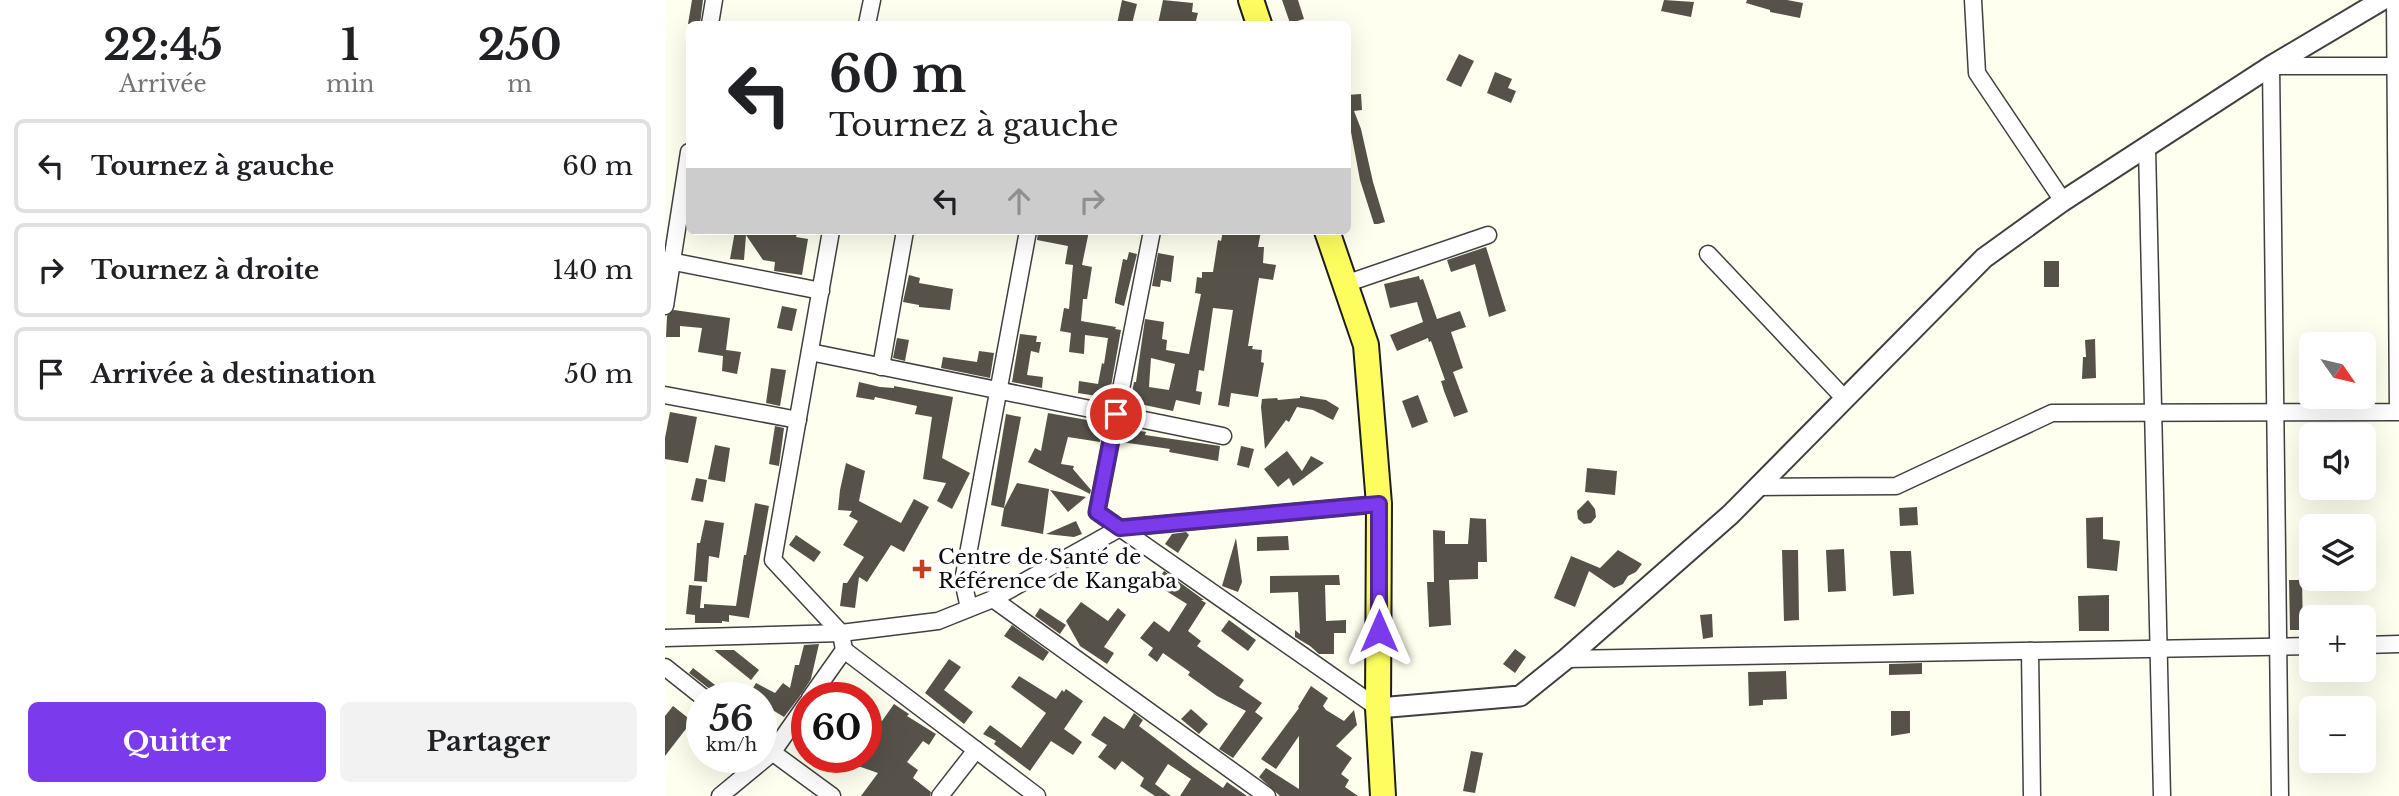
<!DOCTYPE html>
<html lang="fr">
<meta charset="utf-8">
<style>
:root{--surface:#fff;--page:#f2f2f2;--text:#202124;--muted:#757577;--line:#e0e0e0;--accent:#7c3aed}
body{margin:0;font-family:"Libre Baskerville",serif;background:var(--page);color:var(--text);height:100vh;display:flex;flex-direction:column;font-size:26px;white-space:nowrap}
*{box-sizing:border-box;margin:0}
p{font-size:23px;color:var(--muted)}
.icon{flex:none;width:38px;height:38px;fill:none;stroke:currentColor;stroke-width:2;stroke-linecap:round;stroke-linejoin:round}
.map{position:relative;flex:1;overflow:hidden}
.drawer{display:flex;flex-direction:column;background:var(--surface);width:665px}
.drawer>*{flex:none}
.guide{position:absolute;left:21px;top:21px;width:665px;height:214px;border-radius:10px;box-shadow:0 7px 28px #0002;background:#fff;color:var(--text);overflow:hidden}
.needle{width:46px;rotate:124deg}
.fabs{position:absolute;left:1634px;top:332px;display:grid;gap:14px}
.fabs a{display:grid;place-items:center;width:77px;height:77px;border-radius:10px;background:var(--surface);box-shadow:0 7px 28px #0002;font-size:35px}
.speed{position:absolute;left:21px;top:682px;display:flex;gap:14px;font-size:35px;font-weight:700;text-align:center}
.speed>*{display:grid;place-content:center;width:91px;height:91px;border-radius:50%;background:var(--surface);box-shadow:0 7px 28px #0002;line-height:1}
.speed small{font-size:18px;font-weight:400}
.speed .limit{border:10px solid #d22;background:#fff;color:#111}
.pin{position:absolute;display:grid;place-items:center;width:60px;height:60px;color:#fff;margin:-30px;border:4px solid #fff;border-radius:50%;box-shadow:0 2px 7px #0007}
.me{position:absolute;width:77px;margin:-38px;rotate:0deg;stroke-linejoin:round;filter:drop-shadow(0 0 5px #0008)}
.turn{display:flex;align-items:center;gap:24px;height:147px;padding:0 28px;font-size:32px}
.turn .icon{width:91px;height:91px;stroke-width:2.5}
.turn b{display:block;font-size:49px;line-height:60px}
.lanes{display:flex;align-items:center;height:66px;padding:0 28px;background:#0003;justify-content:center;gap:35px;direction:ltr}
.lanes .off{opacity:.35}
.eta{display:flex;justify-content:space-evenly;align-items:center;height:119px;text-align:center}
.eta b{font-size:42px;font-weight:700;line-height:49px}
.action{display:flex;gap:14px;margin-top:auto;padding:14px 28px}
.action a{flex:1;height:80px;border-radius:10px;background:var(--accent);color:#fff;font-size:28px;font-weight:700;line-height:80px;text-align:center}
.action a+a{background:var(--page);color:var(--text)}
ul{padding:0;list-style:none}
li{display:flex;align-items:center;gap:21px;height:94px;margin:0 14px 10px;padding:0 14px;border:4px solid var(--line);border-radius:10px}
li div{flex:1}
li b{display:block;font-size:26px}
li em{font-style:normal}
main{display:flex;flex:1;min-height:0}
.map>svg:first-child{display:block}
.building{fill:#565249;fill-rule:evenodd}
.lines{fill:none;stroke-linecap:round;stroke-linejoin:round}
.minor-casing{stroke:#404040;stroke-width:19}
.tertiary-casing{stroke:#404040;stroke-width:23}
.primary-casing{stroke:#1e1e1e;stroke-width:28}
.minor{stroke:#fff;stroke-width:16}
.tertiary{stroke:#fff;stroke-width:19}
.primary{stroke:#fdfd60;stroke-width:24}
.route-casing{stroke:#51269a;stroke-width:18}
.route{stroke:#7c3aed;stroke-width:12}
.poi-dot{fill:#c24020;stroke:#fff;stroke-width:2.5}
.labels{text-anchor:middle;stroke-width:7;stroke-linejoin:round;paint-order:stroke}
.poi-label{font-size:21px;fill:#0d0d0d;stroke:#fff;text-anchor:start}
</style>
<main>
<section class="drawer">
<div class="eta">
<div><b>22:45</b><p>Arrivée</p></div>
<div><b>1</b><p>min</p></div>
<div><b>250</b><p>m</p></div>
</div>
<ul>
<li><svg class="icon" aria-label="left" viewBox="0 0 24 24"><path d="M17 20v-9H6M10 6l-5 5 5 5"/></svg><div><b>Tournez à gauche</b></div><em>60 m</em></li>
<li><svg class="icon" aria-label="right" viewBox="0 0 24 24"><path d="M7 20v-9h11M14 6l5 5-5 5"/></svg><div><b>Tournez à droite</b></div><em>140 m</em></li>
<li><svg class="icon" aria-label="arrive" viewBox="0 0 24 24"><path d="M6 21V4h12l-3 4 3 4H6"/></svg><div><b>Arrivée à destination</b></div><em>50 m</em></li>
</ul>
<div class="action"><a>Quitter</a><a>Partager</a></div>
</section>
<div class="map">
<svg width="1734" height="796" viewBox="0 0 1734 796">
<rect width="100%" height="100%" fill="#feffee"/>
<!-- building -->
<g class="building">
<path d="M 27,0 L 38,0 L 35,24 L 23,24 Z"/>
<path d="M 457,0 L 472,4 L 467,24 L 452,24 Z"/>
<path d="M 498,0 L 528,3 L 527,12 L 533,13 L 530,24 L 493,24 Z"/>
<path d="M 617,0 L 633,0 L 639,19 L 625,23 Z"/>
<path d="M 999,0 L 1029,2 L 1026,17 L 996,11 Z"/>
<path d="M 1082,0 L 1122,0 L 1138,3 L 1135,18 L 1105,12 L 1105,10 L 1081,3 Z"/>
<path d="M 794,54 L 809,61 L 796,87 L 781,80 Z"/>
<path d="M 830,72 L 847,79 L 843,88 L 851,91 L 846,103 L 822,93 Z"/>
<path d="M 696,94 L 697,110 L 689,111 L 696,129 L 708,182 L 720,222 L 713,224 L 709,224 L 695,180 L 686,132 L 682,134 L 682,95 Z"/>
<path d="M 70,231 L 133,231 L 131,237 L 143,239 L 137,275 L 109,271 L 110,262 L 98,260 L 81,235 L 79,260 L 65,259 Z"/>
<path d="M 373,231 L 424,231 L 417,265 L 427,267 L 422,299 L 418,299 L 416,321 L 451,327 L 450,329 L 456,330 L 444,398 L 413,393 L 414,381 L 433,384 L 437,363 L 439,364 L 443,338 L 420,335 L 419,354 L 404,352 L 406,333 L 395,331 L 399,308 L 404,309 L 408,265 L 400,264 L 403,246 L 372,240 Z"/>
<path d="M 558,231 L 596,231 L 593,247 L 599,247 L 598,263 L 611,265 L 608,280 L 594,278 L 583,346 L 588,346 L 587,349 L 597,350 L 596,362 L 599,363 L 593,397 L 566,393 L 564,407 L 553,405 L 568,310 L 548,308 L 539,371 L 534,370 L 531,391 L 537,392 L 535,405 L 511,400 L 508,411 L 465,402 L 469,382 L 471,382 L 480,319 L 499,322 L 497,339 L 502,340 L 501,350 L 524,354 L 536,294 L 530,293 L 532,277 L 537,278 L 537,272 L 548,272 L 553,240 L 556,241 ZM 486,358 L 510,364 L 504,390 L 484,387 Z"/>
<path d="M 821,247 L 841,311 L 824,317 L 810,264 L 786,272 L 782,260 Z"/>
<path d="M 464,252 L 472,254 L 459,306 L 450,303 L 450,299 L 458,259 L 462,260 Z"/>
<path d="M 493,253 L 509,256 L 506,282 L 496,280 L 495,287 L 487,286 Z"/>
<rect x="1379" y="261" width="15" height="26"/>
<path d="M 244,275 L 255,278 L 254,283 L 288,289 L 285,310 L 254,307 L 254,305 L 238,302 Z"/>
<path d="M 754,276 L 755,280 L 758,279 L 772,319 L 795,311 L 801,327 L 786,332 L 798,368 L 788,372 L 803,412 L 789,417 L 779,391 L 776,381 L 780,380 L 766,341 L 764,342 L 763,338 L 732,351 L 725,335 L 758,322 L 752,302 L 725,308 L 719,284 Z"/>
<path d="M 117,306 L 132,309 L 127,331 L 112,328 Z"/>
<path d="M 9,310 L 65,318 L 61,350 L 76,352 L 72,374 L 57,371 L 58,356 L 33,352 L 37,328 L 15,326 L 15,337 L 1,337 L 2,316 Z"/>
<path d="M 355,334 L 372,336 L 371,342 L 376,342 L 374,353 L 366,351 L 362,375 L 378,377 L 377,388 L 347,382 Z"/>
<path d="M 232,338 L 244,340 L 240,361 L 228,358 Z"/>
<path d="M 1430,339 L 1431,378 L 1417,379 L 1418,357 L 1421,357 L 1420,340 Z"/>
<path d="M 314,351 L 329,353 L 325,378 L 276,368 L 278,357 L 312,362 Z"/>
<path d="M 106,368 L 121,370 L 115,406 L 101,403 Z"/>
<path d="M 194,382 L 215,387 L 229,388 L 229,386 L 288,397 L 277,458 L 305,473 L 287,509 L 272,501 L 281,483 L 258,479 L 267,417 L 250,414 L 252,406 L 210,397 L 209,400 L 191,397 Z"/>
<path d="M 753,395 L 763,422 L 747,428 L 737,401 Z"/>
<path d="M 635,396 L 661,400 L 674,408 L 668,420 L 648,410 L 632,407 L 624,422 L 621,420 L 600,449 L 596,407 L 597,399 L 612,398 L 613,400 L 635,398 Z"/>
<path d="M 5,412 L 32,417 L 23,463 L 0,459 L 0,438 Z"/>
<path d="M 383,413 L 439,423 L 435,442 L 403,437 L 396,464 L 409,466 L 408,469 L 426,490 L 425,494 L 363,462 L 370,448 L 376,451 Z"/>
<path d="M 341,414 L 356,417 L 339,508 L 326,505 Z"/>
<path d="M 110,426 L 119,428 L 114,466 L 104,464 Z"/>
<path d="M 459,428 L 481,432 L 480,435 L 555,446 L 553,461 L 504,452 L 505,449 L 456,442 Z"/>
<path d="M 50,445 L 65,448 L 60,482 L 43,479 Z"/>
<path d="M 576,446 L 589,449 L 584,468 L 572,465 Z"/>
<path d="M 622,451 L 637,471 L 646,456 L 659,463 L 628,486 L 624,478 L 613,487 L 599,469 Z"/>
<path d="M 181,463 L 200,471 L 194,501 L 236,523 L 249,499 L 264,507 L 239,552 L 226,545 L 202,582 L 194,577 L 190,608 L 175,606 L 178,583 L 182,583 L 199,557 L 178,545 L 193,521 L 184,516 L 187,511 L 173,510 L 175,490 Z"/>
<path d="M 922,468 L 952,471 L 950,495 L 920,492 Z"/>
<path d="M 31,478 L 42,480 L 38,502 L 26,500 Z"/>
<path d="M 352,483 L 384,489 L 378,534 L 336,526 L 339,508 Z"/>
<path d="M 385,490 L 421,497 L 403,512 Z"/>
<path d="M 923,500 L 930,509 L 931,517 L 926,523 L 919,524 L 913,519 L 912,511 Z"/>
<path d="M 90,503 L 104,506 L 84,618 L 64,615 L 64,622 L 57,621 L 57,623 L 30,623 L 30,615 L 21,614 L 24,585 L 37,586 L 35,608 L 39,608 L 39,604 L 71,606 L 79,555 L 81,555 Z"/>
<path d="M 1252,507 L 1253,525 L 1235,526 L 1234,508 Z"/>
<path d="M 1438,517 L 1438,539 L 1455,541 L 1452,571 L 1422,568 L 1421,518 Z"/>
<path d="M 805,518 L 821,519 L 822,562 L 813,562 L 813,579 L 784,580 L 786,625 L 764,627 L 762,582 L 769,582 L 768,530 L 780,531 L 780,544 L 803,544 Z"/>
<path d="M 40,520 L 59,523 L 54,558 L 44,556 L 42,582 L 29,581 L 32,543 L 35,543 Z"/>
<path d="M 411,521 L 417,534 L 409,537 L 381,534 Z"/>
<path d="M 521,532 L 524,535 L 513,553 L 500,544 L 507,534 Z"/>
<path d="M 131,535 L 156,552 L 149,562 L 124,545 Z"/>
<path d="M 623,536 L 624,550 L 592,551 L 592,537 Z"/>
<path d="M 571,538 L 577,582 L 573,592 L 557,586 Z"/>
<path d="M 1179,549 L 1181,591 L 1163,592 L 1161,550 Z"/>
<path d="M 953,550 L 977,564 L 971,572 L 963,576 L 958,584 L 949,588 L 924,571 L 910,607 L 889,598 L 906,556 L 935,568 Z"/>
<path d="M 1117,550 L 1133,550 L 1134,620 L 1119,621 Z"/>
<path d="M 1225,551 L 1246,551 L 1249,594 L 1228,596 Z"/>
<path d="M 499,571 L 539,600 L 536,600 L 541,603 L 523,631 L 536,641 L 532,646 L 579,680 L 574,687 L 597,703 L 590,712 L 598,718 L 568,758 L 554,749 L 581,711 L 552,696 L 523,675 L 525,672 L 498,653 L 492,662 L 483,655 L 488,648 L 475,638 L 489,621 L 504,632 L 522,604 L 490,584 Z"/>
<path d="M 674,575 L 675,585 L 660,585 L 661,621 L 681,620 L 681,633 L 669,633 L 669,654 L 654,654 L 645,646 L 630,637 L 630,630 L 635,634 L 633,592 L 605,593 L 605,576 Z"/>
<path d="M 1624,580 L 1637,580 L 1638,630 L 1625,630 Z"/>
<path d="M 1444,595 L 1444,631 L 1414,631 L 1413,596 Z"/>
<path d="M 416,602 L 443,621 L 453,608 L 461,615 L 439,647 L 449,653 L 442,664 L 415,646 L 401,621 Z"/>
<path d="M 375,608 L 401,625 L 395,634 L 370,616 Z"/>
<path d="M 1047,614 L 1048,637 L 1038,639 L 1035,615 Z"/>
<path d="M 564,620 L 591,640 L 583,651 L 556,631 Z"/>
<path d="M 347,625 L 384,652 L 378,661 L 339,636 Z"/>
<path d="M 154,644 L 146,679 L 135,696 L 119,717 L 106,709 L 96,726 L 96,698 L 82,698 L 91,683 L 110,693 L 118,683 L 125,688 L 130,665 L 134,665 L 139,645 Z"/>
<path d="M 850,649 L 861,657 L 850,673 L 838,664 Z"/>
<path d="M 49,650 L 69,650 L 94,670 L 86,680 Z"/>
<path d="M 284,659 L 296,667 L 279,690 L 308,712 L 299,724 L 260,693 Z"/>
<path d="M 1257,663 L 1257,674 L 1224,675 L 1224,664 Z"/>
<path d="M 28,668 L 67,698 L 50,698 L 46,690 L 24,673 Z"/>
<path d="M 1121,671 L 1122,699 L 1098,700 L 1098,705 L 1084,706 L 1083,672 Z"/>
<path d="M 354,676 L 391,699 L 397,690 L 399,692 L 401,689 L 418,701 L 399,729 L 417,742 L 408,755 L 386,741 L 365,771 L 329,744 L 331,741 L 318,734 L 325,725 L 356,748 L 381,713 L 346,687 Z"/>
<path d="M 646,686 L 663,698 L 658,706 L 661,710 L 679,721 L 689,710 L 692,725 L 671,746 L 687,758 L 676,774 L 684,780 L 680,787 L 693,796 L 615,796 L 594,777 L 601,768 L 634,789 L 634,736 L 611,769 L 596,759 L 634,708 L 633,707 Z"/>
<path d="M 229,704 L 244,714 L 242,716 L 271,734 L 264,745 L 258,741 L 242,762 L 253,770 L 248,778 L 266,792 L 265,796 L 196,796 L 213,773 L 193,766 L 196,758 L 201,758 L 201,751 L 213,735 L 201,726 L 201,710 L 217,721 Z"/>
<path d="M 8,706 L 27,721 L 0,756 L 0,716 Z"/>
<path d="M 526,709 L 543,724 L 534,734 L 516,719 Z"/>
<path d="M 1226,711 L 1245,711 L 1245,733 L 1226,736 Z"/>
<path d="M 469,713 L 478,720 L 474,726 L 528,767 L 558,788 L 562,782 L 582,796 L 515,796 L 526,779 L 503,764 L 490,784 L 506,796 L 490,796 L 475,786 L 479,778 L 457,761 L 450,770 L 433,757 L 442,745 L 426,735 L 439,716 L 459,729 Z"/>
<path d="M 806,751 L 818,753 L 810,793 L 798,791 Z"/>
</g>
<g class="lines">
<!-- minor casing -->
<g class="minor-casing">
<g id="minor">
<path d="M 1308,0 L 1312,73 L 1398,201"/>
<path d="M 45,24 L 49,0"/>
<path d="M 202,24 L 207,0"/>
<path d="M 1482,148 L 1497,796"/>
<path d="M 487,231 L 432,512 L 713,708"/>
<path d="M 1043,254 L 1180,399"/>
<path d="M 0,260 L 156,291"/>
<path d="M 680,284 L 823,235"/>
<path d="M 0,306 L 24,152"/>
<path d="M 145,352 L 558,436"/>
<path d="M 216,367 L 240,231"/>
<path d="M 0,395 L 133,420"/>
<path d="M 1092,487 L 1231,486 L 1387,413 L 1733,412 L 1730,0"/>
<path d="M 328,599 L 602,796"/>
<path d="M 304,608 L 298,581 L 363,231"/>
<path d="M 0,638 L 176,633 L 273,621 L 328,599 L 455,528 L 714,504"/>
<path d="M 1699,645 L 1734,644"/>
<path d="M 179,650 L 372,796"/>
<path d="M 1365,651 L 1367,796"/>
<path d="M 901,659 L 1647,646"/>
<path d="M 0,667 L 39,698"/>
<path d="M 145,698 L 179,650 L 176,633 L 108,560 L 166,231"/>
<path d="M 96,744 L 167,796"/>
<path d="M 55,796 L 107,753 L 142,703"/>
<path d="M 275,796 L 311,750"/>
<path d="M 1615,796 L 1606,66 L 1734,66"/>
</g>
</g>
<!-- tertiary casing -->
<g class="tertiary-casing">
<path id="tertiary" d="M 713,708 L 855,696 L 901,659 L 1066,514 L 1319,258 L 1398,201 L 1606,66 L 1717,0"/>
</g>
<!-- primary casing -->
<g class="primary-casing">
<g id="primary">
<path d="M 586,0 L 594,24"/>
<path d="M 662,231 L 701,345 L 714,504 L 713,708 L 718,796"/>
</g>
</g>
<!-- minor -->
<use href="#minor" class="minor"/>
<!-- tertiary -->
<use href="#tertiary" class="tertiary"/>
<!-- primary -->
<use href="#primary" class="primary"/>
</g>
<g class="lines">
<!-- route casing -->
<g class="route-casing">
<path id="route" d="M 451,414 L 432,512 L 455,528 L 714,504 L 714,631"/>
</g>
<!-- route -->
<use href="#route" class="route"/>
</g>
<!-- markers -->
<path class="poi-dot" d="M253.5 558.5h7v7h7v7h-7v7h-7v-7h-7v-7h7z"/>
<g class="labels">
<!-- poi labels -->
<g class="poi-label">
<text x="273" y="564">Centre de Santé de<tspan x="273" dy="24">Référence de Kangaba</tspan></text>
</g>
</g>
</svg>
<div class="fabs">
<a><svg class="needle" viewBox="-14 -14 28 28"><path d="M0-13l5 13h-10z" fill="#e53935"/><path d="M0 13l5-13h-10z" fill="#757577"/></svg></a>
<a><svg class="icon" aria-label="sound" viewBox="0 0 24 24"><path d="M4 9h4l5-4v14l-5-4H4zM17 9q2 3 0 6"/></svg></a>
<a><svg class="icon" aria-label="layers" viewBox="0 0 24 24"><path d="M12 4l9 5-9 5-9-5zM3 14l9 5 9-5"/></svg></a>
<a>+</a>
<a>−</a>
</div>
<div class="speed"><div>56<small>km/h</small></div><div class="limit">60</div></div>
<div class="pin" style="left:451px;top:414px;background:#d93025"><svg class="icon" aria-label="arrive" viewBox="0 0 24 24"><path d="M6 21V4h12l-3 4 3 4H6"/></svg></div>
<svg class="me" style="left:714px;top:631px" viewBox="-20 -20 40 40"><path d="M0-17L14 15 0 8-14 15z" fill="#7c3aed" stroke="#fff" stroke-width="4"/></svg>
<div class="guide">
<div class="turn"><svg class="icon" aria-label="left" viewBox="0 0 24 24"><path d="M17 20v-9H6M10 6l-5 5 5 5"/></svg><div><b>60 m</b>Tournez à gauche</div></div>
<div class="lanes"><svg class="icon" aria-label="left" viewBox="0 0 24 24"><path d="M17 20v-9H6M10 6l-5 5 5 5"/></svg><svg class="icon off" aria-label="ahead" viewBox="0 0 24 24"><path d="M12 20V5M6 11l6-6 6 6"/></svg><svg class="icon off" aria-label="right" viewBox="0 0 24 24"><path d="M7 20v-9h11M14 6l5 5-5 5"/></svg></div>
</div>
</div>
</main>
